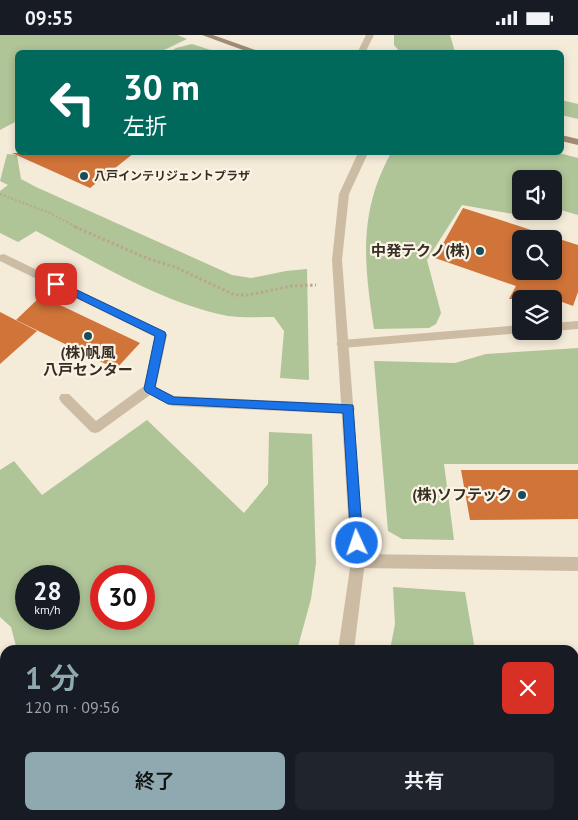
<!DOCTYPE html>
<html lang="ja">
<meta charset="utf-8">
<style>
:root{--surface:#171b24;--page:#20242c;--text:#f1f3f6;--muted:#9ea1a6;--accent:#8fa9b1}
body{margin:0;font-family:"PT Sans","Noto Sans JP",sans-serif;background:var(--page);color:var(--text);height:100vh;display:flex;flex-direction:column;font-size:19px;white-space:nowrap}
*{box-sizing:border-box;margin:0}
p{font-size:16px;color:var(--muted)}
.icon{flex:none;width:28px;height:28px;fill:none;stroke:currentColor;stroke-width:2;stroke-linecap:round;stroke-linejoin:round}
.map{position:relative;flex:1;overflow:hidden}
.panel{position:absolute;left:0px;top:610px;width:579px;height:175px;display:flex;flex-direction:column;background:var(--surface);border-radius:15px 15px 0 0;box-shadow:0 2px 8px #0003}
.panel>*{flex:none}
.hud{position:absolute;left:15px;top:15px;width:549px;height:105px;border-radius:8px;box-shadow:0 2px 8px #0003;background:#00695c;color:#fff;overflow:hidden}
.fabs{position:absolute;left:512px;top:135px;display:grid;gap:10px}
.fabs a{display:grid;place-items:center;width:50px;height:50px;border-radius:8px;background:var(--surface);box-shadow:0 2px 8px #0003;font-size:25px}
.speed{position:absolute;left:15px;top:530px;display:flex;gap:10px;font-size:25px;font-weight:700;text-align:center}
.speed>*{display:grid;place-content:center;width:65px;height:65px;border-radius:50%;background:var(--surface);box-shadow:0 2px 8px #0003;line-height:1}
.speed small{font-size:12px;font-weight:400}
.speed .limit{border:8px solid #d22;background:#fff;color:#111}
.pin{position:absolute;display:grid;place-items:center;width:42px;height:42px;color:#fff;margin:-21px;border-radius:10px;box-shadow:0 2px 8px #0006}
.me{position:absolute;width:55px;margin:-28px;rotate:357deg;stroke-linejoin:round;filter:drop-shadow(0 0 4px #0008)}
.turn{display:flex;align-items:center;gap:18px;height:105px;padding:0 25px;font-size:22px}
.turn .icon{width:65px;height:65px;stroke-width:2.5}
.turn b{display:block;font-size:35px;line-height:42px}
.round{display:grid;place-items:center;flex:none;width:52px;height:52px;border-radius:8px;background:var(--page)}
.head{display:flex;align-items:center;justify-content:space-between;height:85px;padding:0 25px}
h1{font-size:30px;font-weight:600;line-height:38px;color:var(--accent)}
.cta{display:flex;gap:10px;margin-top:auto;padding:10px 25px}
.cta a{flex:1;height:58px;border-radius:8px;background:var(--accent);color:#111;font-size:20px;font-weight:600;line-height:58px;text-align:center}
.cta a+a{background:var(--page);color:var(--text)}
.status{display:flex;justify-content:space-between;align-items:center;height:35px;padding:0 25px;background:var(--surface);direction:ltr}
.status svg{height:14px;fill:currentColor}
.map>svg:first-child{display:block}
.green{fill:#afc497;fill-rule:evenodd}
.building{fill:#d17439;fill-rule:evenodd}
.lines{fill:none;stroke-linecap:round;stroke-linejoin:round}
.path-far1{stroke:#b9a68e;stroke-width:2;stroke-dasharray:2 2;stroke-linecap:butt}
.path{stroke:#b9a68e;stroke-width:3;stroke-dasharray:2.5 2.5;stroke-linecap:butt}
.lane{fill:#cdbca4;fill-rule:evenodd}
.street{fill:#cdbca4;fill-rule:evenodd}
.secondary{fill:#a08b75;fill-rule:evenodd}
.route{fill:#1a73e8;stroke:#114b97}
.poi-dot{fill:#184e5c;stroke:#fbf4e5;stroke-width:2}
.labels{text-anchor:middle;stroke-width:4.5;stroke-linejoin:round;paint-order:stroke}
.far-poi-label{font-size:12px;font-weight:bold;fill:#372e26;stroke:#fbf4e5;text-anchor:start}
.poi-label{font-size:15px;font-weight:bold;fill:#372e26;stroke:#fbf4e5;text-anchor:end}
</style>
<div class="status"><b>09:55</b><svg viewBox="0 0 49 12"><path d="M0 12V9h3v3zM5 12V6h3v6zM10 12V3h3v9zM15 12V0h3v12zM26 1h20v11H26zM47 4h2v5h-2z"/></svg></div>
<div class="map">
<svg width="578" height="785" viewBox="0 0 578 785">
<rect width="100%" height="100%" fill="#f4ebd9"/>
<!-- green -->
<g class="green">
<path d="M 0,0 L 177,0 L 187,4 L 160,17 L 18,18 L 17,86 L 0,95 Z"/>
<path d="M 394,0 L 450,0 L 455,17 L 400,17 L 394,10 Z"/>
<path d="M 192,9 L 217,17 L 170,17 L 176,13 Z"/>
<path d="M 561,65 L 578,69 L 578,84 L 561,80 Z"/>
<path d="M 391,118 L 559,118 L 578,123 L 578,180 L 554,173 L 554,144 L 521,144 L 521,176 L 544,176 L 536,183 L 462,170 L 427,225 L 441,278 L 436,289 L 429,293 L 374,294 C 364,229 358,178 391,118 Z"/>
<path d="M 7,119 L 17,120 L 21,144 L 36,152 L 232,240 L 251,243 L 286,236 L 307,234 L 309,345 L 280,343 L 284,296 L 274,282 C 259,282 243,283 228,281 C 164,269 94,226 36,196 L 18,207 L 0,198 L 0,156 L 8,150 L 0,146 Z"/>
<path d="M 578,313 L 578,429 L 444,429 L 454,505 L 402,504 L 388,496 L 374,326 L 455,328 L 486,319 Z"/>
<path d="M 147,385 L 244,478 L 268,449 L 269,397 L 312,399 L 316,528 L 311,564 L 297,615 L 17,615 L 11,592 L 0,582 L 0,435 L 14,426 L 42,460 ZM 69,541 L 69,584 L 26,584 L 26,541 ZM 144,541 L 144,584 L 101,584 L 101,541 Z"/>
<path d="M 393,552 L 465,557 L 475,615 L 390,615 L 395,589 Z"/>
<path d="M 574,649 L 578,649 L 578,785 L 333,785 L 335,780 L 574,780 Z"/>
<path d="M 54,780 L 205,780 L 200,785 L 45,785 Z"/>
</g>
<!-- building -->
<g class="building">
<path d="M 12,118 L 134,118 L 90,153 Z"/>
<path d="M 463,173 L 578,210 L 578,257 L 573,271 L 554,264 L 509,264 L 516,251 L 435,223 ZM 521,204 L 554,204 L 554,236 L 521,236 Z"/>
<path d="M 41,261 L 140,308 L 116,334 L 16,285 Z"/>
<path d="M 0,277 L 37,296 L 0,329 Z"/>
<path d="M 461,435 L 578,435 L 578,484 L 470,485 Z"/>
</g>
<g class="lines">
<!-- path-far1 -->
<path class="path-far1" d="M 0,159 L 50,178 L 78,193"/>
<!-- path -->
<path class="path" d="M 75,192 L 149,224 L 175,232 L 235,260 L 248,260 L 292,251 L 316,250"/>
<!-- lane -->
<g class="lane">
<path d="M 366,0 L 374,0 L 365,18 L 357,18 Z"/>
<path d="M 4,219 L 165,297 L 167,300 L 156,352 L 174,361 L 349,369 L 353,370 L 355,374 L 353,378 L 349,379 L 172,371 L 150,360 L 99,397 L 95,398 L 91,397 L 61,367 L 59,363 L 61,359 L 69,359 L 96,386 L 144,351 L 155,302 L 0,226 L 0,220 Z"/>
<path d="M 578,286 L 578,294 L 554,296 L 554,288 Z"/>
<path d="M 521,290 L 521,296 L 525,296 L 521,298 L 342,313 L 336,309 L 342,305 Z"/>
<path d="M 358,519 L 578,522 L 578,536 L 358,533 L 353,531 L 351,526 L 353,521 Z"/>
</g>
<!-- street -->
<g class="street">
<path d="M 358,118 L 368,118 L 349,159 L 342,225 L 365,526 L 354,615 L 338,615 L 351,526 L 332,225 L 339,159 Z"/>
<path d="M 263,780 L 282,780 L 280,785 L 261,785 Z"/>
</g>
<!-- secondary -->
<g class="secondary">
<path d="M 202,0 L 213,0 L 264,18 L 251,18 Z"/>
<path d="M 561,100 L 578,104 L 578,110 L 561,106 Z"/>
</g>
</g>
<!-- route -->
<path class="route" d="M 56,245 L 165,297 L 166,300 L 155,352 L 174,362 L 353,370 L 363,508 L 361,513 L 357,515 L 352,513 L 351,508 L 343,378 L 168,369 L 146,357 L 144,354 L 155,301 L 53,251 L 51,249 Z"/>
<!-- markers -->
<g class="poi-dot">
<circle cx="84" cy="141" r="5"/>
<circle cx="480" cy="216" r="5"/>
<circle cx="88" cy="301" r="5"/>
<circle cx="522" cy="460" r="5"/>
</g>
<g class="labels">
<!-- far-poi labels -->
<g class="far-poi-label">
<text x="94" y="145">八戸インテリジェントプラザ</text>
</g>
<!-- poi labels -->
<g class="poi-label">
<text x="470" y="221">中発テクノ(株)</text>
<text x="88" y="323" text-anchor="middle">(株)帆風<tspan x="88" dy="17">八戸センター</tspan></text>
<text x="512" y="465">(株)ソフテック</text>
</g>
</g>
</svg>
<div class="fabs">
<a><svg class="icon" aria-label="sound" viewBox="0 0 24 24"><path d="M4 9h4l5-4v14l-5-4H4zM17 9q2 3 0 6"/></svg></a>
<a><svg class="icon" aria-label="search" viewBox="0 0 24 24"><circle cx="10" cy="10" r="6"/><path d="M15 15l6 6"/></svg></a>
<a><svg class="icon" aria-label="layers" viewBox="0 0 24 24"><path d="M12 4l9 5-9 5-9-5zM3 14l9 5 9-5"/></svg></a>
</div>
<div class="speed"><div>28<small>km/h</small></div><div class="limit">30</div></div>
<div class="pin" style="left:56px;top:249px;background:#d93025"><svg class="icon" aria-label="arrive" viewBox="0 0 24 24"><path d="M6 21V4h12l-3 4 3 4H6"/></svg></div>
<svg class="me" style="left:357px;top:508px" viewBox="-20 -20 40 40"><circle r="17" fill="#1a73e8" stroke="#fff" stroke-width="3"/><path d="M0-11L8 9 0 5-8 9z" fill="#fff"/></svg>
<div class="hud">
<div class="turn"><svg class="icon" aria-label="left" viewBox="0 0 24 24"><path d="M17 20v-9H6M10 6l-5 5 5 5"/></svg><div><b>30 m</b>左折</div></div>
</div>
<section class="panel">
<div class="head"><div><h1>1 分</h1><p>120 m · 09:56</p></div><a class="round" style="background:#d93025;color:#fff"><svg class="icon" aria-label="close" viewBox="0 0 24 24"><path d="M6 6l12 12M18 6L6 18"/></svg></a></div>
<div class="cta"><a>終了</a><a>共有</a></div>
</section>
</div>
